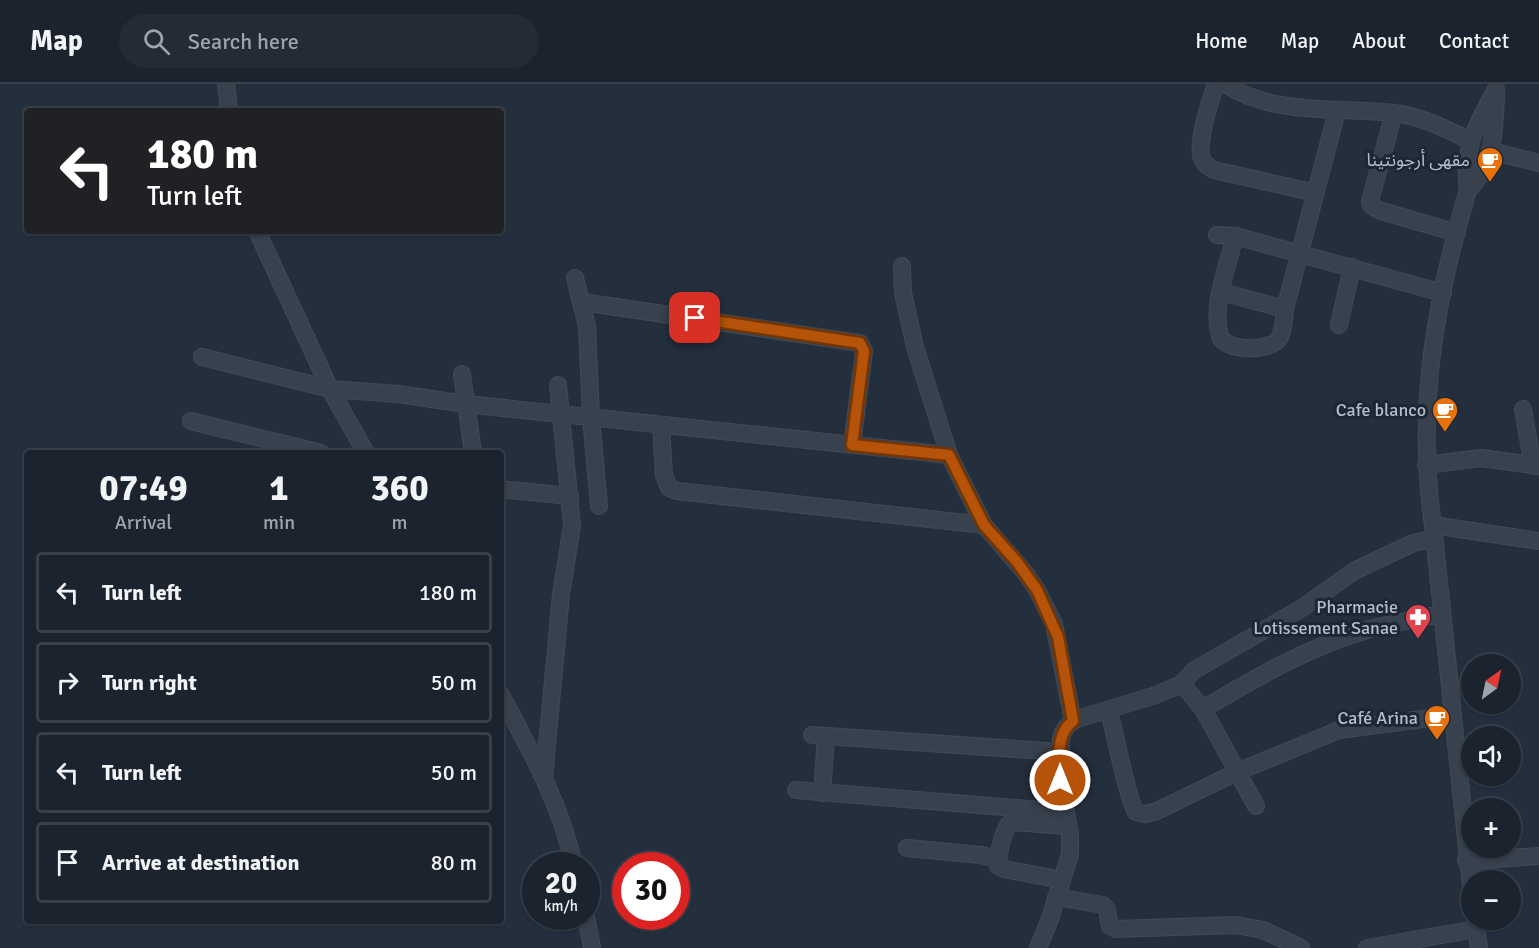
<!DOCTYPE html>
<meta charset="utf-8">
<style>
:root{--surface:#1b232e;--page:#242b36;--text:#f1f3f6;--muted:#a0a4aa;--line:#39404a}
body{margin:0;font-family:Signika,"Noto Sans Arabic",sans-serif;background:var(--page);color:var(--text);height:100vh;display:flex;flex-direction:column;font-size:22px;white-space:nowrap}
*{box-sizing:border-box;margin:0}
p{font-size:20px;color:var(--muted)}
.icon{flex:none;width:33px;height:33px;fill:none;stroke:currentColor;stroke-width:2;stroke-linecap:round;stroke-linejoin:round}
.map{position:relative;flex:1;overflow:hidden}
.drawer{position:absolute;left:24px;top:366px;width:480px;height:474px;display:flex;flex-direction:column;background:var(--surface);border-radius:6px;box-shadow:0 2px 4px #0004,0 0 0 2px var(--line)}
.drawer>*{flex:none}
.guide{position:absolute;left:24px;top:24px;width:480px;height:126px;border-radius:6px;box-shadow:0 2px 4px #0004,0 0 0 2px var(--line);background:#202124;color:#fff;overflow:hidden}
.needle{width:39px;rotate:33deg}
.fabs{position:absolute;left:1461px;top:570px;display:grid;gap:12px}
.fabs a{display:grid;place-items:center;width:60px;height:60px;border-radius:50%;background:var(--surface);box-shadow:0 2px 4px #0004,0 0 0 2px var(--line);font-size:30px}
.speed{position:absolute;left:522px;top:768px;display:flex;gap:12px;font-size:30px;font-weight:700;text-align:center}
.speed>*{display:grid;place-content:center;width:78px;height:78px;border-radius:50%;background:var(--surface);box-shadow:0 2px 4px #0004,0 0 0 2px var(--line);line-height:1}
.speed small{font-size:15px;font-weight:400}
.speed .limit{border:9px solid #d22;background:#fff;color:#111}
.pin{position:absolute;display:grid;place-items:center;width:51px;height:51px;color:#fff;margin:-26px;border-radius:12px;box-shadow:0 3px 9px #0006}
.me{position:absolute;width:66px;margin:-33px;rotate:0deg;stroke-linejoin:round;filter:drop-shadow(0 0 4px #0008)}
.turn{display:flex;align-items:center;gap:21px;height:126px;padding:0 24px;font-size:27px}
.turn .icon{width:78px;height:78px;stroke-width:2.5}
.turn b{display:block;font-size:42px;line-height:51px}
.eta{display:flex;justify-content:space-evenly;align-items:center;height:102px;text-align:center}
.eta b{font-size:36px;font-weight:800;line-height:42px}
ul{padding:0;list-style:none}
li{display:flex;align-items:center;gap:18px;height:81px;margin:0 12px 9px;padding:0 12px;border:3px solid var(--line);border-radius:6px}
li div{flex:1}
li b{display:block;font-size:22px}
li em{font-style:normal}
header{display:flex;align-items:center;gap:36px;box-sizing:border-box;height:84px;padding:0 30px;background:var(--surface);border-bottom:2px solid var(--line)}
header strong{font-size:28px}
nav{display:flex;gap:33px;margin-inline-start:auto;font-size:21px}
.search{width:420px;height:54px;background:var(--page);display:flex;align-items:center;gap:15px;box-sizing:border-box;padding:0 21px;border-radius:33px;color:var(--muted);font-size:22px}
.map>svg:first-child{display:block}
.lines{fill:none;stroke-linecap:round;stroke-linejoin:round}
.minor-casing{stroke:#414a57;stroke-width:18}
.minor{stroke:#38414e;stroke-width:16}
.route-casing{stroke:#753606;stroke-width:15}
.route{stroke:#b45309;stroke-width:10}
.labels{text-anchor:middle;stroke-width:6;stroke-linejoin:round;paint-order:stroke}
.poi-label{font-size:18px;fill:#b4bcc9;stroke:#1d2633;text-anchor:end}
</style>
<header>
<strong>Map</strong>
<div class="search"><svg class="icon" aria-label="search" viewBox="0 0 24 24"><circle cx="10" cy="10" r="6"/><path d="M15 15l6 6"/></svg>Search here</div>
<nav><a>Home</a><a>Map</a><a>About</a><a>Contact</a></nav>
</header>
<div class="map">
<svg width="1539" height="864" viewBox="0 0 1539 864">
<rect width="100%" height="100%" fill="#242f3e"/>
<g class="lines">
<!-- minor casing -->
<g class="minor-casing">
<g id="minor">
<path d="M 226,0 L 229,27"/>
<path d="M 1216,0 C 1210,16 1198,55 1201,72 C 1203,79 1208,83 1214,86 L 1316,109"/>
<path d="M 1225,0 C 1274,32 1337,23 1393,29 C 1421,32 1446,45 1471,57"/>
<path d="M 1394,29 L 1370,117 L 1371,121 L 1378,126 L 1457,149"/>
<path d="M 1491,67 L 1539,79"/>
<path d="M 1468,106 C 1494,81 1495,44 1496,10"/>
<path d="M 257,147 L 330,305 L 366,369"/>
<path d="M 1217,151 L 1235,152 C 1228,182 1211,221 1220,252 C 1226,268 1268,267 1278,256 C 1284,248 1284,234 1285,225 L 1337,27"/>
<path d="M 1235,152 L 1443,209"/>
<path d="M 902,182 L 903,209 L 915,263 L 949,371 L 984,441 L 1027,491 L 1037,506 L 1054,540 L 1073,637"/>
<path d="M 575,194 L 587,242 L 591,333 L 599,422"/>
<path d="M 1221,208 L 1285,225"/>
<path d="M 582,218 L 860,259 L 864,267 L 852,361"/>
<path d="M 1339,241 L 1352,183"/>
<path d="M 202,273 L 330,305 L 398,310 L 466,320 L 949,371"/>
<path d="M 462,290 L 473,369"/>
<path d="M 1523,325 L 1533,382"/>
<path d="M 191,337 L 321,369"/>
<path d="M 661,341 L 664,391 L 669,404 L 677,407 L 984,441"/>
<path d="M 1426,381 L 1481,374 L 1539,382"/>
<path d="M 501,405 L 570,412"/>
<path d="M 1433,441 L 1539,457"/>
<path d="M 1182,600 L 1193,587 L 1302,524 L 1354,487 L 1413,459 L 1433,455"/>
<path d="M 501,611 C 530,666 561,720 574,782"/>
<path d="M 1203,625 C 1255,594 1310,562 1370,545 C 1393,539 1418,535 1442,530"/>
<path d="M 1109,626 C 1113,642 1129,720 1136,728 L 1145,730 L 1157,727 L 1237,688 L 1339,646 L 1453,631"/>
<path d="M 812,651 L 1060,668"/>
<path d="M 544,693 L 561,511 L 572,441 L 558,301"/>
<path d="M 796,706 L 1065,728"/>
<path d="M 822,709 L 826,652"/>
<path d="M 907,764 L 981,771 L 998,775"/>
<path d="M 1466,777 L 1539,772"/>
<path d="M 1062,796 L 1004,785 L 998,782 C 998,769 1002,751 1009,740 L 1014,738 L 1068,742"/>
<path d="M 1472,812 L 1433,441 C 1416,324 1435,218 1468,106 C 1462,65 1477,40 1496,5"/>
<path d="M 1056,813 L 1103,821 L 1107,826 L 1110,842 L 1116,845 L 1236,841 L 1263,846 L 1301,864"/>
<path d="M 586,832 L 592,864"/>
<path d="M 1475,836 L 1479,864"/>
<path d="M 1038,864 L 1050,835 L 1070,770 L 1070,750 L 1060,696 L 1061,655 L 1063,648 L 1067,642 L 1077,635 L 1153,612 L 1182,600 L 1203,625 L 1256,722"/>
<path d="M 1367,864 L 1476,845"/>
</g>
</g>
<!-- minor -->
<use href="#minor" class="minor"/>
</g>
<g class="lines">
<!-- route casing -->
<g class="route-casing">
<path id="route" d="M 695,234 L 860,259 L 864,267 L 852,361 L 949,371 L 984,441 L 1017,478 L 1037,506 L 1058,553 L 1073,637 C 1055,650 1060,675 1060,696"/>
</g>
<!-- route -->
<use href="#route" class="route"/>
</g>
<!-- icons -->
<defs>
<g id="cafe-pin" transform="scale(1.35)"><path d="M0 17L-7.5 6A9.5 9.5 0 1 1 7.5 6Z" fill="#e8710a" stroke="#1d2633"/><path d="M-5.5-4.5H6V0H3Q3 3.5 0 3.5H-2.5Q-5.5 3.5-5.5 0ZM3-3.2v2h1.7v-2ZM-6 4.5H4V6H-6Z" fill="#fff"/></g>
<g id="pharmacy-pin" transform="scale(1.35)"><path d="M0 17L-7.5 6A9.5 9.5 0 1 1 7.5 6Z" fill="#e0444e" stroke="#1d2633"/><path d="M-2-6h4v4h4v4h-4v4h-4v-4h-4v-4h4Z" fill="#fff"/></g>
</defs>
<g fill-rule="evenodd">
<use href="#cafe-pin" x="1490" y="76"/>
<use href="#cafe-pin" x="1445" y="326"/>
<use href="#pharmacy-pin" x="1418" y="533"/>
<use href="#cafe-pin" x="1437" y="634"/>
</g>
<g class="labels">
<!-- poi labels -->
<g class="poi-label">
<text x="1470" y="82">مقهى أرجونتينا</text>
<text x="1426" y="332">Cafe blanco</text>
<text x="1398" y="529">Pharmacie<tspan x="1398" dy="21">Lotissement Sanae</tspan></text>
<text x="1418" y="640">Café Arina</text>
</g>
</g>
</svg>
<div class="fabs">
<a><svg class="needle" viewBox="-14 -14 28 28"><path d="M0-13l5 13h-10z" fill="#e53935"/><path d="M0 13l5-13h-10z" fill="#a0a4aa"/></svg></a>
<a><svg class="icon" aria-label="sound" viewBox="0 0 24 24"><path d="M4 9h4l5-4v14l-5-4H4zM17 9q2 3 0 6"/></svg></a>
<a>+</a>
<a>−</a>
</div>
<div class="speed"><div>20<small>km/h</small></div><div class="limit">30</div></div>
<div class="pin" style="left:695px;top:234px;background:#d93025"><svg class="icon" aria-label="arrive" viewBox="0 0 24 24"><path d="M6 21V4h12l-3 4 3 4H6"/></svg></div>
<svg class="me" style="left:1060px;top:696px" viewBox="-20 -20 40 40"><circle r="17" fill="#b45309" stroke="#fff" stroke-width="3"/><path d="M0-11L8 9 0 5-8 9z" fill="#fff"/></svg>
<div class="guide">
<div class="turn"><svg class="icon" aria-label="left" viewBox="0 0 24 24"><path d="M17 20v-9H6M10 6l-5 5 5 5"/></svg><div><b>180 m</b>Turn left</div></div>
</div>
<section class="drawer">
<div class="eta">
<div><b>07:49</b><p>Arrival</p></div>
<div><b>1</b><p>min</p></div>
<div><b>360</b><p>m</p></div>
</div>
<ul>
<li><svg class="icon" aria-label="left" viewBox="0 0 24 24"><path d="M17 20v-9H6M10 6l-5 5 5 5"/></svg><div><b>Turn left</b></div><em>180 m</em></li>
<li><svg class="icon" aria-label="right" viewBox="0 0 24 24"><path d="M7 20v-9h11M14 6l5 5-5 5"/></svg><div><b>Turn right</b></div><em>50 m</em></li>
<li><svg class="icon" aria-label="left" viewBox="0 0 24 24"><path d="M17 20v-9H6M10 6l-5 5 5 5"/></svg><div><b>Turn left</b></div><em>50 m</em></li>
<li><svg class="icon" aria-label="arrive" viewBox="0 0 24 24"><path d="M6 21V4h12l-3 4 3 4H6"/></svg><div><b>Arrive at destination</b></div><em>80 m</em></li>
</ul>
</section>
</div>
